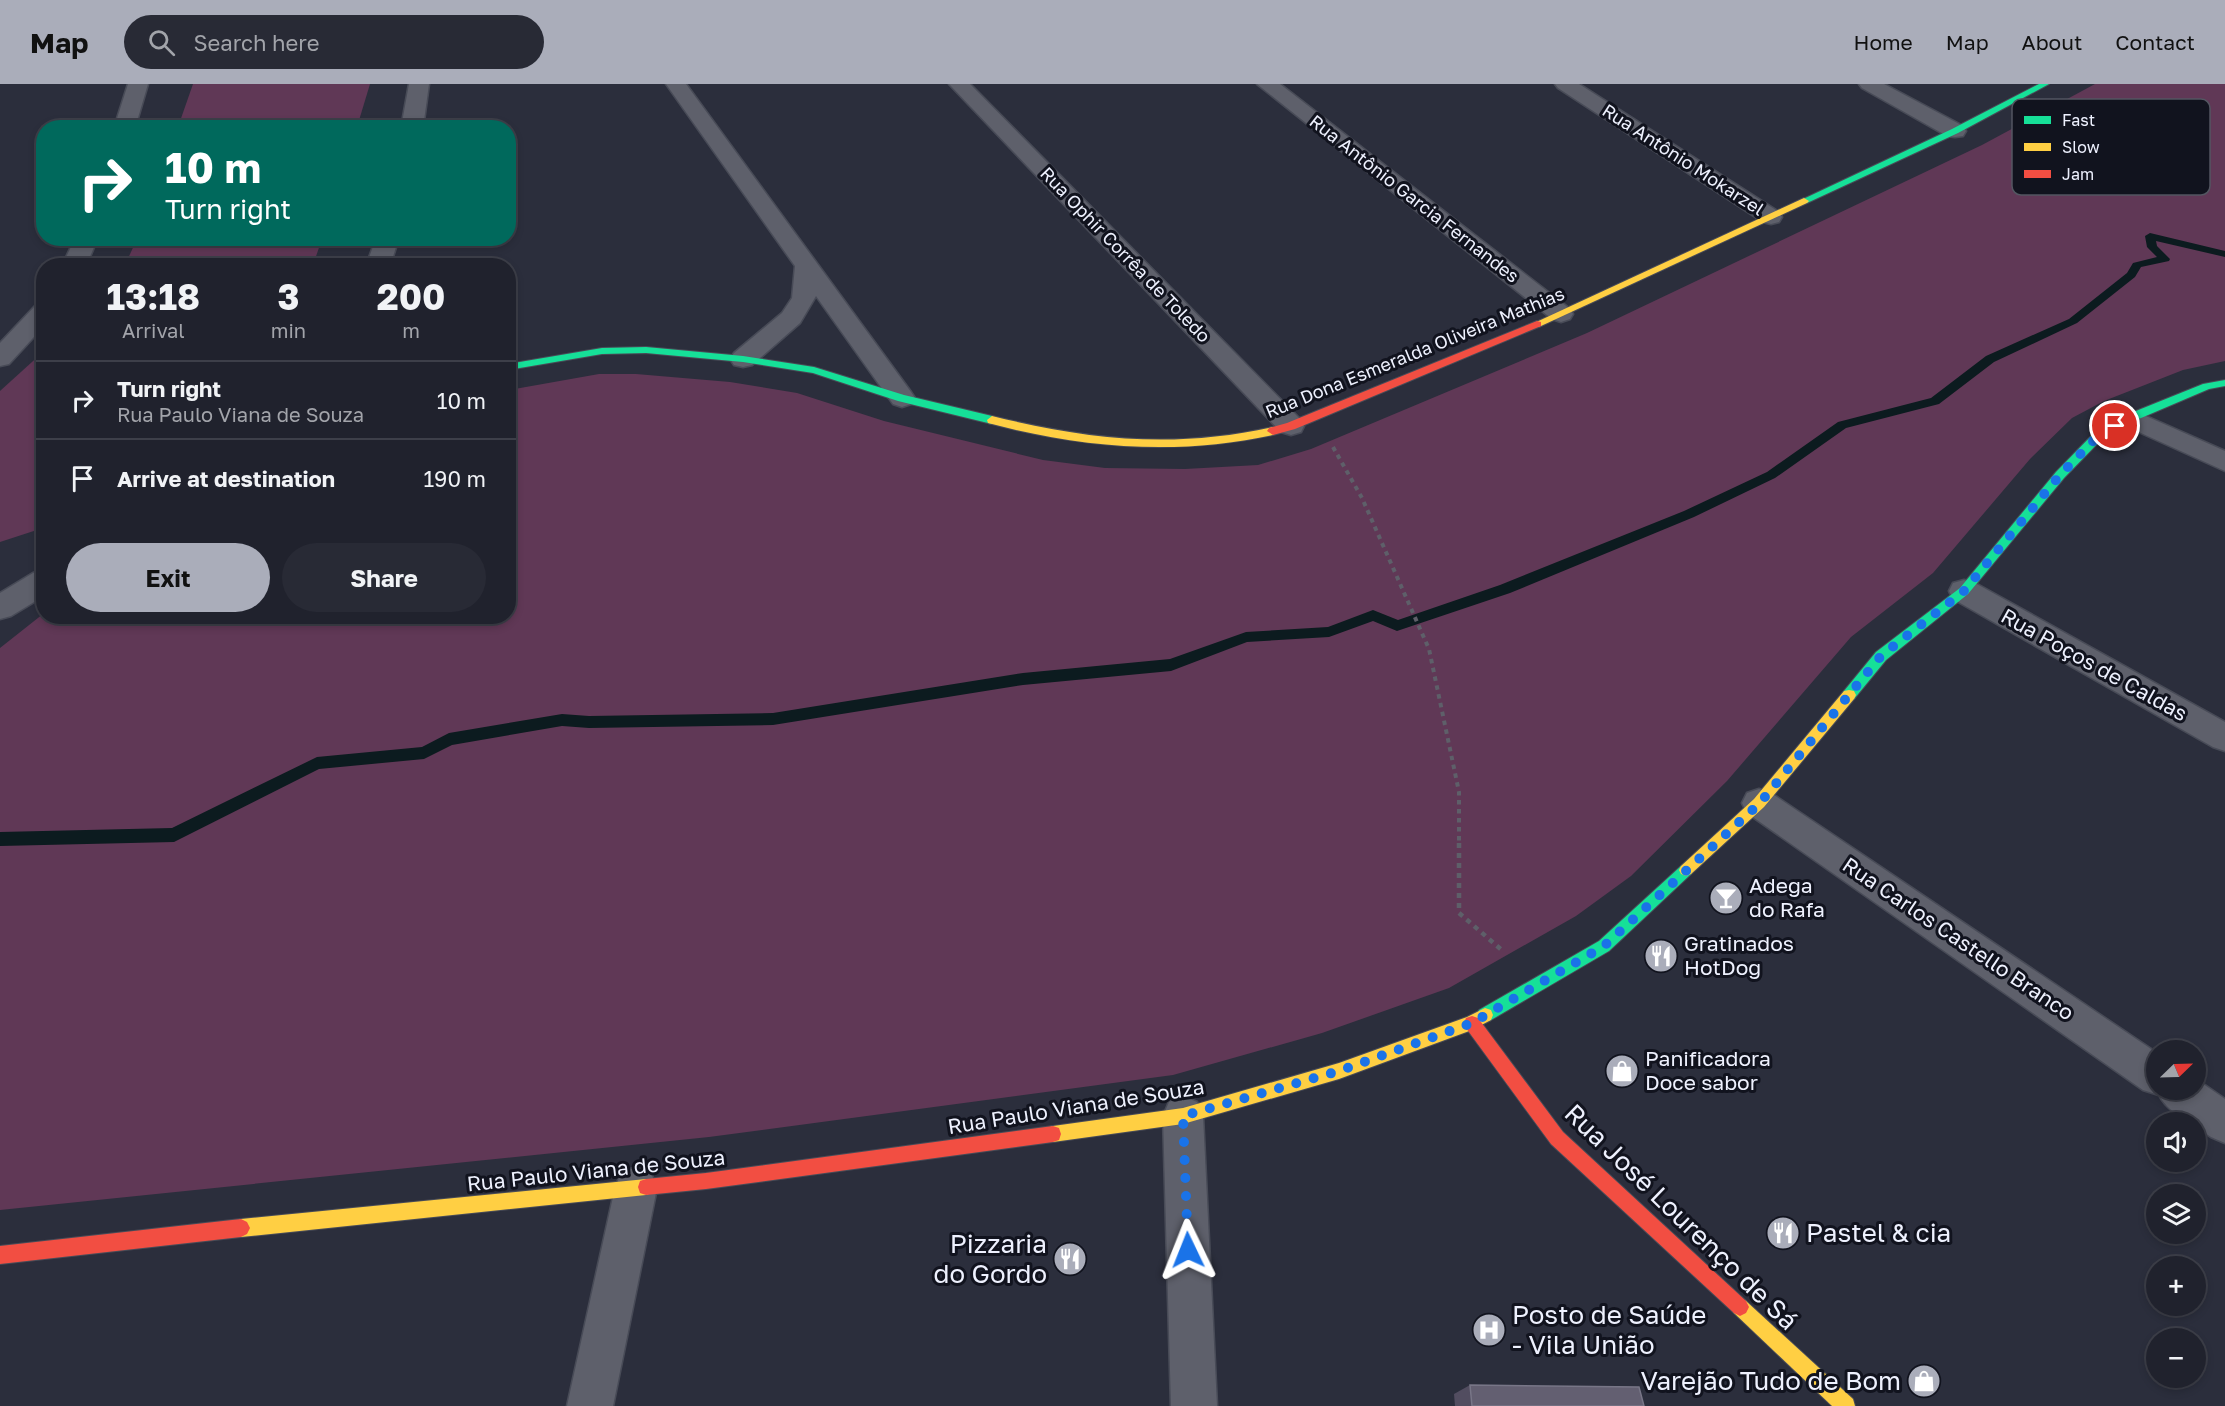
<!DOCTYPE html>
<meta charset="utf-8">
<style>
:root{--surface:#20222d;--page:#282a35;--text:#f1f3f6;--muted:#a2a4aa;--line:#3d3f49;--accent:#aaadba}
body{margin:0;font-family:"Golos Text",sans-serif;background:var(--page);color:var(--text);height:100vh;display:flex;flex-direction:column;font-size:22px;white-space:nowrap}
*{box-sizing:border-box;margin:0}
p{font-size:20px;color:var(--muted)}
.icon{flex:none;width:33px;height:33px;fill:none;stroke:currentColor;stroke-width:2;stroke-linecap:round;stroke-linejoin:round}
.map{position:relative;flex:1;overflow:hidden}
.drawer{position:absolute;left:36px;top:174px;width:480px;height:366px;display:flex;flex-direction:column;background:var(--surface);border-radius:24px;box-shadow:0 3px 9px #0003,0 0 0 2px var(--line)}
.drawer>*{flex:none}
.banner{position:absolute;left:36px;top:36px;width:480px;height:126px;border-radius:24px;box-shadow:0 3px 9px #0003,0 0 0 2px var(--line);background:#00695c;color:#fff;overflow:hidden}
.needle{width:39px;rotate:67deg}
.buttons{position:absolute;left:2146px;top:956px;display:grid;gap:12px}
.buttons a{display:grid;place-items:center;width:60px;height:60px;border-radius:50%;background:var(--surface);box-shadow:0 3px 9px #0003,0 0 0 2px var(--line);font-size:30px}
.pin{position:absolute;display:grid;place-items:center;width:51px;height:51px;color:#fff;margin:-26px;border:3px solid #fff;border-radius:50%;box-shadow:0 2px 6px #0007}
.me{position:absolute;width:66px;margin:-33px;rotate:358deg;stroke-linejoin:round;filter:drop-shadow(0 0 4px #0008)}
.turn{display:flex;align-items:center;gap:21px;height:126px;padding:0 30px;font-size:27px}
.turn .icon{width:78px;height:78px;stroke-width:2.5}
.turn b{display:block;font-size:42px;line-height:51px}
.eta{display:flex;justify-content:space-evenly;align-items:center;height:102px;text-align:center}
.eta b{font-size:36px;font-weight:700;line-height:42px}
.primary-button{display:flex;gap:12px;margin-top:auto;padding:12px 30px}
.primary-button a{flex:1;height:69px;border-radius:36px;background:var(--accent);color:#111;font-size:24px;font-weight:700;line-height:69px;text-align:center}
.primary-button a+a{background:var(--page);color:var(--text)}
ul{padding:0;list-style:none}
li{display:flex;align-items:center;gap:18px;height:78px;padding:0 30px;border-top:2px solid var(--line)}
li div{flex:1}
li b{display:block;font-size:22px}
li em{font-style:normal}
header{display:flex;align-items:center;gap:36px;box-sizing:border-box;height:84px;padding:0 30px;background:var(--accent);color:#111}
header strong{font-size:28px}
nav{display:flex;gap:33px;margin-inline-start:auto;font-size:21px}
.search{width:420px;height:54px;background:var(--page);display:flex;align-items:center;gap:15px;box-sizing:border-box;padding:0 21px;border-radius:33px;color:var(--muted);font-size:22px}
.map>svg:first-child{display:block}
.green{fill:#603856}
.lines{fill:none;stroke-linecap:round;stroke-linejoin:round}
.stream{fill:#0c1b1f;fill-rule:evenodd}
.street-casing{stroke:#484b57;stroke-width:3}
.fast-casing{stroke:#484b57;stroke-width:2}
.slow-casing{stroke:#484b57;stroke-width:2}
.jam-casing{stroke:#484b57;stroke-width:2}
.path-far1{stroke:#5e5f69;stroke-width:4;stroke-dasharray:4.5 4.5;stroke-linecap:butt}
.path{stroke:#5e5f69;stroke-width:4.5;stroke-dasharray:5 5;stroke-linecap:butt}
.street{fill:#5e606b;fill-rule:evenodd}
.fast{fill:#16e098;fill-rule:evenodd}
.slow{fill:#ffcf43;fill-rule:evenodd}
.jam{fill:#f24e42;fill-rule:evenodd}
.wall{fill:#524d60}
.building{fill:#635f71;stroke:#787687;stroke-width:1.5}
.route{stroke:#1a73e8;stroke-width:10;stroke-dasharray:0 18}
.labels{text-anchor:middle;stroke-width:6;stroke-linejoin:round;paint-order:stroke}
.far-street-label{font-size:18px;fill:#eef1fe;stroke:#11131e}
.street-label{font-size:21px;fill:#eef1fe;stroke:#11131e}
.poi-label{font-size:21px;fill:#eef1fe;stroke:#11131e;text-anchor:start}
.near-street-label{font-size:26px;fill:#eef1fe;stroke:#11131e}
.near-poi-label{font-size:26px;fill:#eef1fe;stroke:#11131e;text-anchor:start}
.key{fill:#11131e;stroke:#535661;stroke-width:1.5}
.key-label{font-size:16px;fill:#eef1fe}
</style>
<header>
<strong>Map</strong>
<div class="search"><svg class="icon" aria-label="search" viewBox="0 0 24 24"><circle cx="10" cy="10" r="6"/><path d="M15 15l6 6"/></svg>Search here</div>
<nav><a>Home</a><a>Map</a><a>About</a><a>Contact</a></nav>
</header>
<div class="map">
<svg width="2225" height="1322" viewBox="0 0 2225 1322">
<rect width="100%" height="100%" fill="#2b2e3c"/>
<!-- green -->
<g class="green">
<path d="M 193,0 L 370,0 L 357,43 L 178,43 Z"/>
<path d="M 2095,0 L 2225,0 L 2225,277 L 2183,286 L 2104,317 L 2072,334 L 2030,375 L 1933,489 L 1851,553 L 1727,697 L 1631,792 L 1576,832 L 1449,904 L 1322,949 L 1173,991 L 709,1053 L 0,1126 L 0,564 L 43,530 L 44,532 L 508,532 L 509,306 L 599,290 L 636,290 L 730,298 L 797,309 L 884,337 L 1043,376 L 1105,384 L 1185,385 L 1258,381 L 1311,365 L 1587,249 L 1982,61 Z"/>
<path d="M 137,155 L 137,154 L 322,155 L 313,181 L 125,181 Z"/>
<path d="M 43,268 L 43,444 L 0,458 L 0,307 Z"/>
</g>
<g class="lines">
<!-- stream -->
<path class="stream" d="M 2150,149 L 2225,167 L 2225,173 L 2156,157 L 2157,162 L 2170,175 L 2169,177 L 2141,183 L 2135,193 L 2077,239 L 1994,278 L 1939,320 L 1846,344 L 1775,394 L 1694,433 L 1510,509 L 1397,547 L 1373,537 L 1329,553 L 1247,558 L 1171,587 L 1023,601 L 773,641 L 589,644 L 562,642 L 452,661 L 424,675 L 319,685 L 174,758 L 0,762 L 0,748 L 172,744 L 317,673 L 422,663 L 449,649 L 562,630 L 589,632 L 773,629 L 1023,589 L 1170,575 L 1246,548 L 1328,543 L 1373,526 L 1398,536 L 1500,501 L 1684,427 L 1767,388 L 1838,338 L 1931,314 L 1986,272 L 2069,235 L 2127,189 L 2133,179 L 2157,173 L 2147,163 L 2145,152 Z"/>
<!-- street casing -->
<g class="street-casing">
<g id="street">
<path d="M 128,0 L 148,0 L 135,44 L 114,44 Z"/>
<path d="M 409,0 L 429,0 L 423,44 L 401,44 Z"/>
<path d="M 666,0 L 686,0 L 911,308 L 915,314 L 911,320 L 902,323 L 893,320 L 816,212 L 800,239 L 752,281 L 743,283 L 734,281 L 730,275 L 734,269 L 782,229 L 792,214 L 795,182 Z"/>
<path d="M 949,0 L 970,0 L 1301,336 L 1304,342 L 1301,348 L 1291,351 L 1281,348 Z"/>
<path d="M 1257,0 L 1280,0 L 1570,225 L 1573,230 L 1570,235 L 1561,238 L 1552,235 Z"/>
<path d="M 1555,0 L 1579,0 L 1779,128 L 1782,133 L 1779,138 L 1771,140 L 1763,138 L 1558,4 Z"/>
<path d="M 1859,0 L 1884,0 L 1963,42 L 1966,47 L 1963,52 L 1955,53 L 1947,52 L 1862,4 Z"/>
<path d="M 75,154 L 98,154 L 86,182 L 62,182 Z"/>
<path d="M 376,154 L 399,154 L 390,182 L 366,182 Z"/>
<path d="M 44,220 L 44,242 L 9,280 L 0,282 L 0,259 L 35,222 Z"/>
<path d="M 2130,325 L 2225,367 L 2225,387 L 2121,340 L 2117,334 L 2121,328 Z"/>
<path d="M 44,486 L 44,512 L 11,532 L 0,535 L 0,509 L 33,489 Z"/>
<path d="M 1964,496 L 1975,499 L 2225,638 L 2225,667 L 2213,663 L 1953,515 L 1949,507 L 1953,499 Z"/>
<path d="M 1759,705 L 1771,709 L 2157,969 L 2157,1005 L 2196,1005 L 2196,995 L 2225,1015 L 2225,1059 L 2211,1053 L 2196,1043 L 2196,1038 C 2183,1038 2164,1022 2159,1011 L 2143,1006 L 1747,729 L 1742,719 L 1747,709 Z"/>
<path d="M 1183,1012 L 1197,1018 L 1203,1032 L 1217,1322 L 1171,1322 L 1163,1032 L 1169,1018 Z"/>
<path d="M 636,1083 L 651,1089 L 657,1104 L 613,1322 L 567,1322 L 615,1104 L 621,1089 Z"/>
</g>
</g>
<!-- fast casing -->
<g class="fast-casing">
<g id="fast">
<path d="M 2039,0 L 2049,0 L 1958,49 L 1807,119 L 1799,117 L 1952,45 Z"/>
<path d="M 646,263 L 743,272 L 814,283 L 904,311 L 992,332 L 997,336 L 992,340 L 898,317 L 813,289 L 743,278 L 646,269 L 602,270 L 508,286 L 508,280 L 602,264 Z"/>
<path d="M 2225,296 L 2225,302 L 2209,305 L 2134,337 L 2104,353 L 2064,394 L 1968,510 L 1886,576 L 1854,615 L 1844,615 L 1842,611 L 1844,607 L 1876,568 L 1960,504 L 2056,388 L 2096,347 L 2126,331 L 2203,300 Z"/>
<path d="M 1686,780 L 1691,782 L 1693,786 L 1691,790 L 1609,867 L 1491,936 L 1485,938 L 1479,936 L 1477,931 L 1479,926 L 1599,857 L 1681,782 Z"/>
</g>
</g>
<!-- slow casing -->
<g class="slow-casing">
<g id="slow">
<path d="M 1804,114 L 1809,117 L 1807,119 L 1541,242 L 1537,243 L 1532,240 Z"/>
<path d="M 992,332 C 1090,356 1174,365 1273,343 L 1279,347 L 1273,351 C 1177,372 1082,364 988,339 L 987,336 Z"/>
<path d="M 1849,606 L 1854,607 L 1856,611 L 1854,615 L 1764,723 L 1691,790 L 1686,792 L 1681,790 L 1679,786 L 1681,782 L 1754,715 L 1844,607 Z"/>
<path d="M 1485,924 L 1491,926 L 1493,931 L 1491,936 L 1472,946 L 1339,995 L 1183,1040 L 1053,1058 L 1047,1056 L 1045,1050 L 1047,1044 L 1053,1042 L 1183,1024 L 1339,979 L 1467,933 Z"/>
<path d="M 646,1095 L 652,1097 L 654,1103 L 652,1109 L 646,1111 L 241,1153 L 235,1150 L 232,1144 L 235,1138 L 241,1135 Z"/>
<path d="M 1740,1214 L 1746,1217 L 1853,1315 L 1855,1322 L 1832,1322 L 1734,1229 L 1731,1223 L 1734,1217 Z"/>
</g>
</g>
<!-- jam casing -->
<g class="jam-casing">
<g id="jam">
<path d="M 1537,237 L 1541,238 L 1541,242 L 1295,345 L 1273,351 L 1267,347 L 1269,344 L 1287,339 Z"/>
<path d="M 1472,932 L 1478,934 L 1563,1048 L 1746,1217 L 1749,1223 L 1746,1229 L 1740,1232 L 1734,1229 L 1551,1060 L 1466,944 L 1464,939 L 1466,934 Z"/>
<path d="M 1053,1042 L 1059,1044 L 1061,1050 L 1059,1056 L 1053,1058 L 706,1105 L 646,1111 L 640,1109 L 638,1103 L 640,1097 L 646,1095 L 706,1089 Z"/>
<path d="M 241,1135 L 247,1138 L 250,1144 L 247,1150 L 241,1153 L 0,1180 L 0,1162 Z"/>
</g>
</g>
<!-- path-far1 -->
<path class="path-far1" d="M 1333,363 L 1362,414 L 1429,565 L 1459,708 L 1459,760"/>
<!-- path -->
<path class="path" d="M 1459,759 L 1459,829 L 1504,868"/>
<!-- street -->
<use href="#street" class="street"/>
<!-- fast -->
<use href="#fast" class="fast"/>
<!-- slow -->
<use href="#slow" class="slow"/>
<!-- jam -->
<use href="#jam" class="jam"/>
</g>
<!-- wall -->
<path class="wall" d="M 1470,1301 L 1644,1322 L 1455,1322 L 1454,1310 Z"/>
<!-- building -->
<path class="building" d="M 1470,1301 L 1639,1303 L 1644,1322 L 1472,1322 Z"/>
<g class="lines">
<!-- route -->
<path class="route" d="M 1188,1166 L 1183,1032 L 1339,987 L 1472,939 L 1604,862 L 1760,719 L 1881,572 L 1964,507 L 2060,391 L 2100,350 L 2115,342"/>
</g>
<!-- icons -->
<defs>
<g id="bar-disc" transform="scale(1.725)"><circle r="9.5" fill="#aaadba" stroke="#11131e"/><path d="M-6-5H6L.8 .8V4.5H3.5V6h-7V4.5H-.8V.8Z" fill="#fff"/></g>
<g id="restaurant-disc" transform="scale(1.725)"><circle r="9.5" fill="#aaadba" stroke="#11131e"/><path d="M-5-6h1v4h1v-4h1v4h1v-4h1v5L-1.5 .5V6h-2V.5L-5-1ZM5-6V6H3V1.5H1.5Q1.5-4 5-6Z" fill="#fff"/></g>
<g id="shop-disc" transform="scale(1.725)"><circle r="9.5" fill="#aaadba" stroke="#11131e"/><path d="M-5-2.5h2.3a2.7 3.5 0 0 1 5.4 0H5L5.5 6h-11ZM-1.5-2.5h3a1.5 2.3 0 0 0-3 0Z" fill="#fff"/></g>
<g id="hospital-disc" transform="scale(1.725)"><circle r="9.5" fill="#aaadba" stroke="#11131e"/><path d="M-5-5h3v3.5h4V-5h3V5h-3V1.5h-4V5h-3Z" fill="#fff"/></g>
</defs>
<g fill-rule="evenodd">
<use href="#bar-disc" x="1726" y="814"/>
<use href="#restaurant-disc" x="1661" y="872"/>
<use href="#shop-disc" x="1622" y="987"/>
<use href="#restaurant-disc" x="1783" y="1149"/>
<use href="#restaurant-disc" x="1070" y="1175"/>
<use href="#hospital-disc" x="1489" y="1246"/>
<use href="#shop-disc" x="1924" y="1297"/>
</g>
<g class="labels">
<!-- far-street labels -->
<g class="far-street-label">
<text transform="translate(1683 76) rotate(33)" y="6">Rua Antônio Mokarzel</text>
<text transform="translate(1414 115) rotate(38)" y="6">Rua Antônio Garcia Fernandes</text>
<text transform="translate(1125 171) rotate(46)" y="6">Rua Ophir Corrêa de Toledo</text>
<text transform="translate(1415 269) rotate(-22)" y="6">Rua Dona Esmeralda Oliveira Mathias</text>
</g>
<!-- street labels -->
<g class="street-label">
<text transform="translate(2094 581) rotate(29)" y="7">Rua Poços de Caldas</text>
<text transform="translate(1958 855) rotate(34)" y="7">Rua Carlos Castello Branco</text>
<text transform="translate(1076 1023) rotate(-9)" y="7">Rua Paulo Viana de Souza</text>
<text transform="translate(596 1087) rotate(-6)" y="7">Rua Paulo Viana de Souza</text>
</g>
<!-- poi labels -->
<g class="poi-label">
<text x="1749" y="809">Adega<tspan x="1749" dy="24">do Rafa</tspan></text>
<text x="1684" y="867">Gratinados<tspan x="1684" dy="24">HotDog</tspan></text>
<text x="1645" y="982">Panificadora<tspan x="1645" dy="24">Doce sabor</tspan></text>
</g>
<!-- near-street labels -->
<g class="near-street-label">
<text transform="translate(1681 1133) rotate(44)" y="9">Rua José Lourenço de Sá</text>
</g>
<!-- near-poi labels -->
<g class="near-poi-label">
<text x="1806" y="1158">Pastel &amp; cia</text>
<text x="1047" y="1169" text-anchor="end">Pizzaria<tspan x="1047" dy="30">do Gordo</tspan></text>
<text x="1512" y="1240">Posto de Saúde<tspan x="1512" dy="30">- Vila União</tspan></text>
<text x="1901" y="1306" text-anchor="end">Varejão Tudo de Bom</text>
</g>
</g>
<!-- legend -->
<rect x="2012" y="15" width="198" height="96" rx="9" class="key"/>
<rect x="2024" y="32" width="27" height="8" fill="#16e098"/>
<rect x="2024" y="59" width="27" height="8" fill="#ffcf43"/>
<rect x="2024" y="86" width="27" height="8" fill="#f24e42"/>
<g class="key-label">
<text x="2062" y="42">Fast</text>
<text x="2062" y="69">Slow</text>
<text x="2062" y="96">Jam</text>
</g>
</svg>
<div class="buttons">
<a><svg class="needle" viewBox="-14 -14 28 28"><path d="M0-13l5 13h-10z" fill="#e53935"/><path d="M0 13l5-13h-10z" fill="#a2a4aa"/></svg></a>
<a><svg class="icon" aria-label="sound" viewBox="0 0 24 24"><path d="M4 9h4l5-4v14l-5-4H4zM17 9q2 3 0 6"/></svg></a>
<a><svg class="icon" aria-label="layers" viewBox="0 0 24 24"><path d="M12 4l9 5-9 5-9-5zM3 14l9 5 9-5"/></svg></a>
<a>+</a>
<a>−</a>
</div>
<div class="pin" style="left:2115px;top:342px;background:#d93025"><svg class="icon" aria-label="arrive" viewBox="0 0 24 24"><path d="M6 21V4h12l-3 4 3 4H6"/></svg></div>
<svg class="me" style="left:1188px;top:1166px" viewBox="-20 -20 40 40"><path d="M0-17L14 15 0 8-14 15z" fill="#1a73e8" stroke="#fff" stroke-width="4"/></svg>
<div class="banner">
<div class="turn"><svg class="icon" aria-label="right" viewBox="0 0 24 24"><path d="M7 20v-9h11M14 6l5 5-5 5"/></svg><div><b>10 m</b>Turn right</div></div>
</div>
<section class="drawer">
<div class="eta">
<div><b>13:18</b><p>Arrival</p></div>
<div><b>3</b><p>min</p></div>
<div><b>200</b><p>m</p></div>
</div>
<ul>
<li><svg class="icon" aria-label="right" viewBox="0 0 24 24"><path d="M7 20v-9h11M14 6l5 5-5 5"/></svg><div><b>Turn right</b><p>Rua Paulo Viana de Souza</p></div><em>10 m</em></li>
<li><svg class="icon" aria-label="arrive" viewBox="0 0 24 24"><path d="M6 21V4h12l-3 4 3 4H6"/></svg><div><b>Arrive at destination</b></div><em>190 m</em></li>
</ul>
<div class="primary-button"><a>Exit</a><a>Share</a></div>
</section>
</div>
